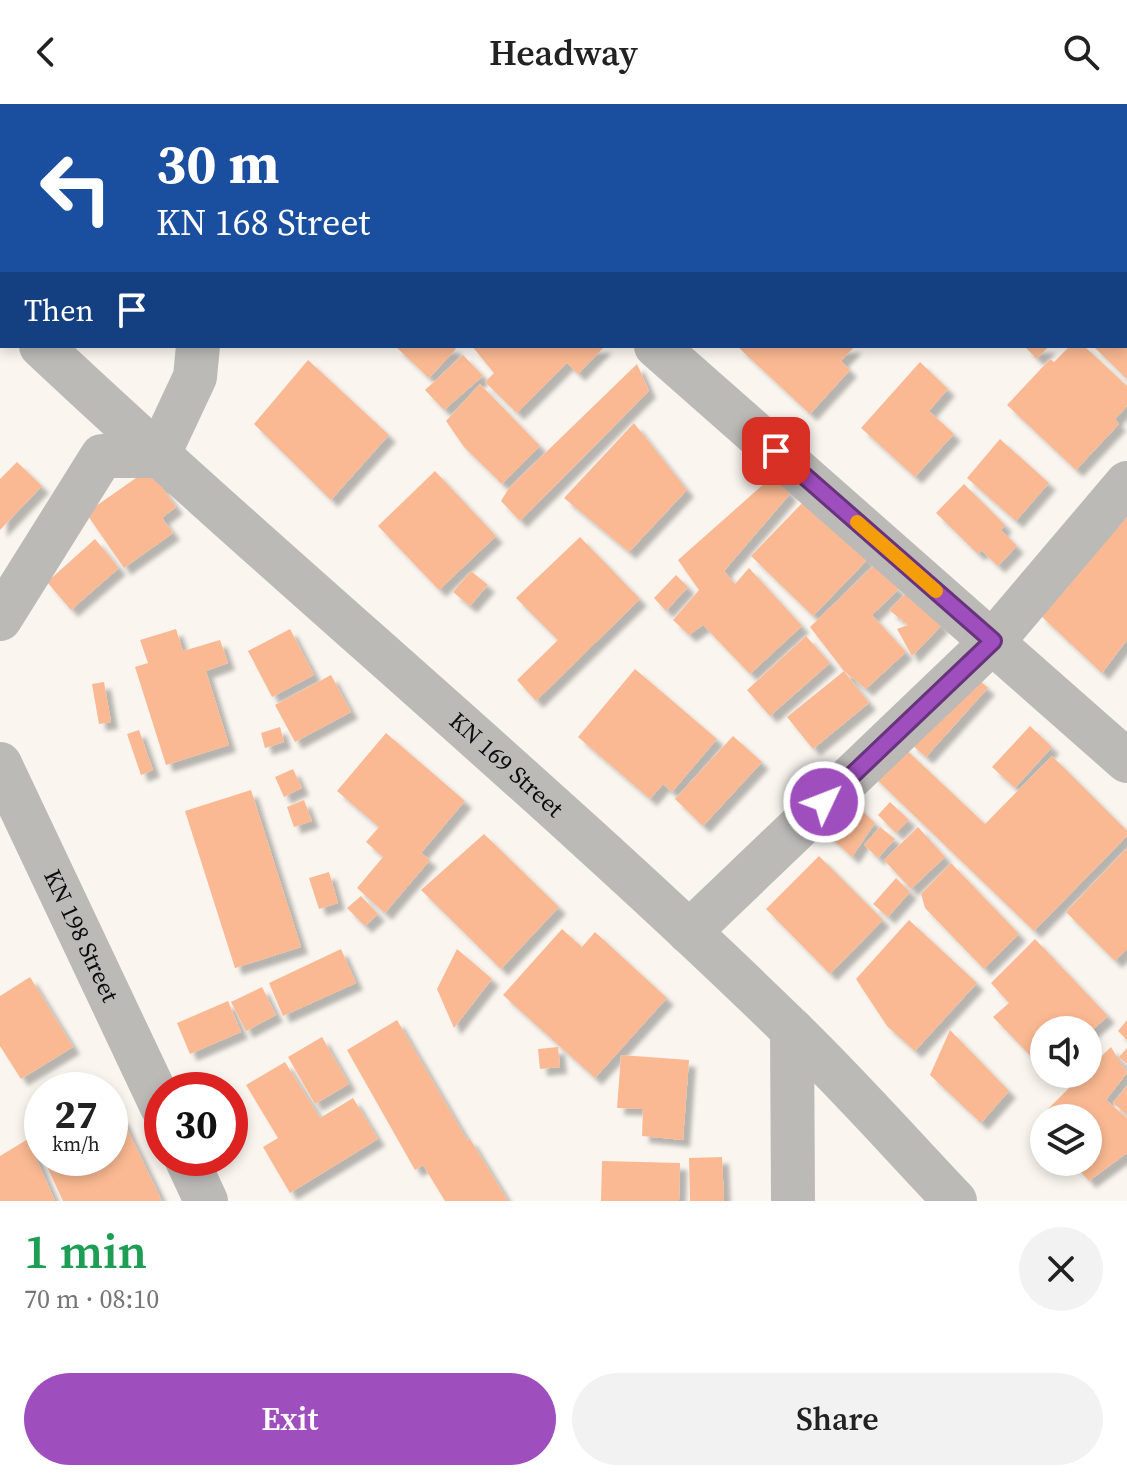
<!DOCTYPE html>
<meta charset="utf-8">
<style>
:root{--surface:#fff;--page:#f2f2f2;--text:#222;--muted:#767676;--accent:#9f4ebe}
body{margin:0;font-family:"Source Serif 4",serif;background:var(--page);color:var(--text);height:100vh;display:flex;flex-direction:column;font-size:30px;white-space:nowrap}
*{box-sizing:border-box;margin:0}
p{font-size:26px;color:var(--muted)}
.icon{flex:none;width:44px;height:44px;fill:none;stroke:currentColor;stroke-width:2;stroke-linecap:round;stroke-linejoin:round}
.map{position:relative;height:1097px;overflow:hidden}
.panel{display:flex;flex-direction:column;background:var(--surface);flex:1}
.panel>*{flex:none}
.banner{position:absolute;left:0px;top:0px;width:1128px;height:244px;box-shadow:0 4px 12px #0003;background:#1a4fa0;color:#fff;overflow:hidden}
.tools{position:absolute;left:1030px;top:912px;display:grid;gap:16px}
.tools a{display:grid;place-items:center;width:72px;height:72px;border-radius:50%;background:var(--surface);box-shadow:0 4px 12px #0003;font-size:40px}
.speed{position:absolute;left:24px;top:968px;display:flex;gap:16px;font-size:40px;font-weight:700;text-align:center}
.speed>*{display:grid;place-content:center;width:104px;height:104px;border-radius:50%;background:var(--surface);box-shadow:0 4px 12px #0003;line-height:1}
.speed small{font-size:20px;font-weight:400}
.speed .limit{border:12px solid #d22;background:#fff;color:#111}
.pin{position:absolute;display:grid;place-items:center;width:68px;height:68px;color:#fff;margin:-34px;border-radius:16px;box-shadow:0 4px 12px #0006}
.me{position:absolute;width:88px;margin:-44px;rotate:47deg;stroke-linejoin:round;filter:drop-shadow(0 0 6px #0008)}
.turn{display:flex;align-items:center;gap:28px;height:168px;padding:0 24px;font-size:36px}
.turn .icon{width:104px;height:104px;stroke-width:2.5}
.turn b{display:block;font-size:56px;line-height:68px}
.then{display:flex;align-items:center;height:76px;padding:0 24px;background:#0003;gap:16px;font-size:30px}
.round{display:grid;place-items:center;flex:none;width:84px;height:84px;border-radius:42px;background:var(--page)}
.summary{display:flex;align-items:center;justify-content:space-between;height:136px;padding:0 24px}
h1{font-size:48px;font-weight:600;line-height:60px;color:#1e9e55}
.action{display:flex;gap:16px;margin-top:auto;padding:16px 24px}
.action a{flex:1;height:92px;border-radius:48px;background:var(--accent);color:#fff;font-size:32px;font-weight:600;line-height:92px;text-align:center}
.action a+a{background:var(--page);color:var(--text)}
header{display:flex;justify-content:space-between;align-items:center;height:104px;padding:0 24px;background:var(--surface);font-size:36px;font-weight:600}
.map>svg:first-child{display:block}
.building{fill:#fab992;filter:url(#shadow)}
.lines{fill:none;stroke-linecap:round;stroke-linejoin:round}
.street{stroke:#bbbab7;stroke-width:44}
.secondary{stroke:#9e9d98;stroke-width:44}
.route-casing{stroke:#67337c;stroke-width:20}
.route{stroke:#9f4ebe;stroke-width:14}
.slow{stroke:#f59e0b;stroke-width:14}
.labels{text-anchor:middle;stroke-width:8;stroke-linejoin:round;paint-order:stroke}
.street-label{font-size:24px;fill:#0e0d0b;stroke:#faf5ef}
</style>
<header><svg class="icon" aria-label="back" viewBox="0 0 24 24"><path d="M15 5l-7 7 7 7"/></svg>Headway<svg class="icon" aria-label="search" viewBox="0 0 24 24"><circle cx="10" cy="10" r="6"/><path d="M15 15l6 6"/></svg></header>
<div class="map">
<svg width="1127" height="1097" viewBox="0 0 1127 1097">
<defs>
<filter id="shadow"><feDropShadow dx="7" dy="7" stdDeviation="2" flood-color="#0004"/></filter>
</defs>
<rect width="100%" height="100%" fill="#faf5ef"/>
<!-- building -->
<g class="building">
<path d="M 395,242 L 452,242 L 456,245 L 429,274 Z"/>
<path d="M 472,242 L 605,242 L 578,270 L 567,259 L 517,309 L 485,278 L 494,269 Z"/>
<path d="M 737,242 L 855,242 L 841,257 L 850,266 L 810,310 Z"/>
<path d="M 1024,242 L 1049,242 L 1037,255 Z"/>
<path d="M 1070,242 L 1084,242 L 1127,282 L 1127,302 L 1115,315 L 1119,320 L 1076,366 L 1007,301 L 1050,255 L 1054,258 Z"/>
<path d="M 1093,242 L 1127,242 L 1127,275 Z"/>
<path d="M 463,251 L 483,272 L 444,306 L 425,286 Z"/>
<path d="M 308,256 L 389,331 L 331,396 L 254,320 Z"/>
<path d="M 920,258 L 948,285 L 929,307 L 954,330 L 915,373 L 861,324 Z"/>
<path d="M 637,260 L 649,287 L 520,417 L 501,397 L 509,384 Z"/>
<path d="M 480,280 L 540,342 L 502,380 L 464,343 L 446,317 Z"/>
<path d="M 634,319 L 687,386 L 629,448 L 564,394 Z"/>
<path d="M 1000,335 L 1049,379 L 1016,417 L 967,374 Z"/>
<path d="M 17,358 L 42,382 L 0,426 L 0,375 Z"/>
<path d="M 156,360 L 168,376 L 161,382 L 176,403 L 162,414 L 173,429 L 124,464 L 86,409 Z"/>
<path d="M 435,367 L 496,432 L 439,486 L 378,422 Z"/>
<path d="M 774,371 L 790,390 L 724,467 L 735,480 L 749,464 L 802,522 L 750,570 L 703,521 L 689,531 L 673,516 L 699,486 L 678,456 Z"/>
<path d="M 964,380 L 1005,421 L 1001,426 L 1017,442 L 998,462 L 981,446 L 978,450 L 936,409 Z"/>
<path d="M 806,395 L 868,455 L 813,512 L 751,452 Z"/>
<path d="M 1127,413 L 1127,536 L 1102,569 L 1039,510 Z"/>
<path d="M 580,433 L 640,495 L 536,597 L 517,576 L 558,536 L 516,494 Z"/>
<path d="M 95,435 L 119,464 L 71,506 L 47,478 Z"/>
<path d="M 873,462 L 899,485 L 872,511 L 906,548 L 866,585 L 844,567 L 810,523 Z"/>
<path d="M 471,467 L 488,481 L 470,502 L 453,488 Z"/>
<path d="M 676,471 L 688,483 L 666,507 L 654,494 Z"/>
<path d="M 908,487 L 942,521 L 912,552 L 897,525 L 908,521 L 889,506 Z"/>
<path d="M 176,525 L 183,547 L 220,536 L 228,559 L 206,567 L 229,641 L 166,661 L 135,563 L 148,559 L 140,536 Z"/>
<path d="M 290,525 L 314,571 L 272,593 L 248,547 Z"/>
<path d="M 806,532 L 830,559 L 770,612 L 747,586 Z"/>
<path d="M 635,565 L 717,635 L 672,688 L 663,680 L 650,695 L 578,633 Z"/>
<path d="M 844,567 L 869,599 L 813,645 L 787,613 Z"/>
<path d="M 972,570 L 988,584 L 926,653 L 910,639 Z"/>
<path d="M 331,571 L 351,608 L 295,638 L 275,601 Z"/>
<path d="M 104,578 L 111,618 L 99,620 L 92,580 Z"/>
<path d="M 1030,622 L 1052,643 L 1015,684 L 992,663 Z"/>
<path d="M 280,623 L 284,638 L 265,644 L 261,629 Z"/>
<path d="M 139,626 L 153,666 L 141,671 L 127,630 Z"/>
<path d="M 386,629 L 465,697 L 421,749 L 430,756 L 385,809 L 357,784 L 383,753 L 366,738 L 379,723 L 337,687 Z"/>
<path d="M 733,632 L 762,658 L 703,722 L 675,695 Z"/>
<path d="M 899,639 L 985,720 L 1052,652 L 1127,727 L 1127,732 L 1034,827 L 871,670 Z"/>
<path d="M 293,665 L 302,684 L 284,693 L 275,673 Z"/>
<path d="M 251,686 L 301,843 L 235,864 L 185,707 Z"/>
<path d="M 304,696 L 312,717 L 294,723 L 287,703 Z"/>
<path d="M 853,698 L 875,719 L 852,753 L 827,730 Z"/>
<path d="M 890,698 L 909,716 L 896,729 L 878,711 Z"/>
<path d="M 880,723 L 895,735 L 878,754 L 864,741 Z"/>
<path d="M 918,723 L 945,753 L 911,785 L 884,756 Z"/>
<path d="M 484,730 L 559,803 L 501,865 L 421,786 Z"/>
<path d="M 1127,744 L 1127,845 L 1115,857 L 1066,808 Z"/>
<path d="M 819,752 L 883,816 L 830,870 L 766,805 Z"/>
<path d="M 951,759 L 1019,830 L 984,865 L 925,804 L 921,790 Z"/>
<path d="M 329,768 L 338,799 L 319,805 L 309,774 Z"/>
<path d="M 896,774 L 910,788 L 888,813 L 873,800 Z"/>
<path d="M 361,792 L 378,810 L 365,822 L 347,804 Z"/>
<path d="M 909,816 L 977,879 L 915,947 L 887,922 L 856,875 Z"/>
<path d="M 562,825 L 582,843 L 595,828 L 667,894 L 595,974 L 503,891 Z"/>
<path d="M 1035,835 L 1108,912 L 1088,930 L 1088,926 L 1044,926 L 1044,966 L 993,913 L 1009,899 L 991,879 Z"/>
<path d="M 341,845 L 356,879 L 283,912 L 269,879 Z"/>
<path d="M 457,845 L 492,875 L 454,924 L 437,885 Z"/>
<path d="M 30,873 L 73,943 L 21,975 L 0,942 L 0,892 Z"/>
<path d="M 262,883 L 276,911 L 246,927 L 231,898 Z"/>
<path d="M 228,897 L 241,928 L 190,950 L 177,919 Z"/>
<path d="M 397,916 L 467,1036 L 470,1035 L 508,1097 L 445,1097 L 423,1061 L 415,1066 L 347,946 Z"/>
<path d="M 1127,916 L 1127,936 L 1118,927 Z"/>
<path d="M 950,926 L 1009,987 L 981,1019 L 930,971 Z"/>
<path d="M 322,933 L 349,980 L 315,1000 L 288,953 Z"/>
<path d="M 558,943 L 560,963 L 540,965 L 538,945 Z"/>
<path d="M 1111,943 L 1127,969 L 1106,996 L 1127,1014 L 1127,1049 L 1089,1077 L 1072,1058 L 1088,1058 L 1088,1014 L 1044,1014 L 1044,1028 L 1035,1018 L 1083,970 L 1088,970 L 1088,965 Z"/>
<path d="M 1127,944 L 1127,960 L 1119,953 Z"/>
<path d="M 621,951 L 689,956 L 683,1036 L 642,1032 L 643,1005 L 617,1004 Z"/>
<path d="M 285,958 L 320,1014 L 353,994 L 378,1035 L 290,1089 L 263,1043 L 278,1034 L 246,981 Z"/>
<path d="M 1127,982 L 1127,1011 L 1113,999 Z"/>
<path d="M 121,1012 L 162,1097 L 63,1097 L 43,1054 L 110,1054 L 110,1017 Z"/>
<path d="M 28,1035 L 55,1097 L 0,1097 L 0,1052 Z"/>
<path d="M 722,1053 L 724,1097 L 690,1097 L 689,1054 Z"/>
<path d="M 602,1057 L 680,1059 L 679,1097 L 601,1097 Z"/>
</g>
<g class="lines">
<!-- street -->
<g class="street">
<path d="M 214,0 L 214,2"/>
<path d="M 385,0 L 387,2"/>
<path d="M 560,2 L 562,0"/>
<path d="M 0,204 L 2,206"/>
<path id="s1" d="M 41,242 C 287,473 548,688 790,924 C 847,979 900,1039 955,1097"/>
<path d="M 656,242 L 1127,657"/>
<path d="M 0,515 L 102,352 L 158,352 L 195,273 L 198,242"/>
<path id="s2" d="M 0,660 L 162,1003"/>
<path d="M 689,828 L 993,537 L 1127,379"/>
<path d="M 792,926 L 793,1097"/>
<path d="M 186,1054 L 206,1097"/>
</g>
<!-- secondary -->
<g class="secondary">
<path d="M 1056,0 L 1059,2"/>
<path d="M 1126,60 L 1127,61"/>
</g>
</g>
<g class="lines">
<!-- route casing -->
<g class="route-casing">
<path id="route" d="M 776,347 L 993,537 L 824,698"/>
</g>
<!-- route -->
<use href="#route" class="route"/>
<!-- slow -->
<path class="slow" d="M 857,418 L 936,487"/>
</g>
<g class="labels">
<!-- street labels -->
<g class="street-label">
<text dy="8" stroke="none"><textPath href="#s1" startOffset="626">KN 169 Street</textPath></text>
<text dy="8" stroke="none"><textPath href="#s2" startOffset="190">KN 198 Street</textPath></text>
</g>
</g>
</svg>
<div class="tools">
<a><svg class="icon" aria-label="sound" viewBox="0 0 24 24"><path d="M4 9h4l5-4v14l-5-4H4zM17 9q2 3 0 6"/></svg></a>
<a><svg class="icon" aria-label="layers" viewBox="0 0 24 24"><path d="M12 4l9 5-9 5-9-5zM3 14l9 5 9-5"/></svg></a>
</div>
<div class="speed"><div>27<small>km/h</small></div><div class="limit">30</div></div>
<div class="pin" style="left:776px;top:347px;background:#d93025"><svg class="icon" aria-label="arrive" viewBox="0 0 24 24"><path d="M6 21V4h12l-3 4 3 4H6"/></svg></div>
<svg class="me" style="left:824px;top:698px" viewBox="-20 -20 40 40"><circle r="17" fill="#9f4ebe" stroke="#fff" stroke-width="3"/><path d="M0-11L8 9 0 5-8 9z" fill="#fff"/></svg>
<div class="banner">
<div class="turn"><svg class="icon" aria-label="left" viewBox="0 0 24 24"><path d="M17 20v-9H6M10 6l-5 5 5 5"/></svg><div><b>30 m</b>KN 168 Street</div></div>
<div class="then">Then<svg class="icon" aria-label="arrive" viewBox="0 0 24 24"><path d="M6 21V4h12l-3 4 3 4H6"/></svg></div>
</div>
</div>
<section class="panel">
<div class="summary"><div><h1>1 min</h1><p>70 m · 08:10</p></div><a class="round"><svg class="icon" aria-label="close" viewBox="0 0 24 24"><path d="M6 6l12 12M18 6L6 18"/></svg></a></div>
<div class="action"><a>Exit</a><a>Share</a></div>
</section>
